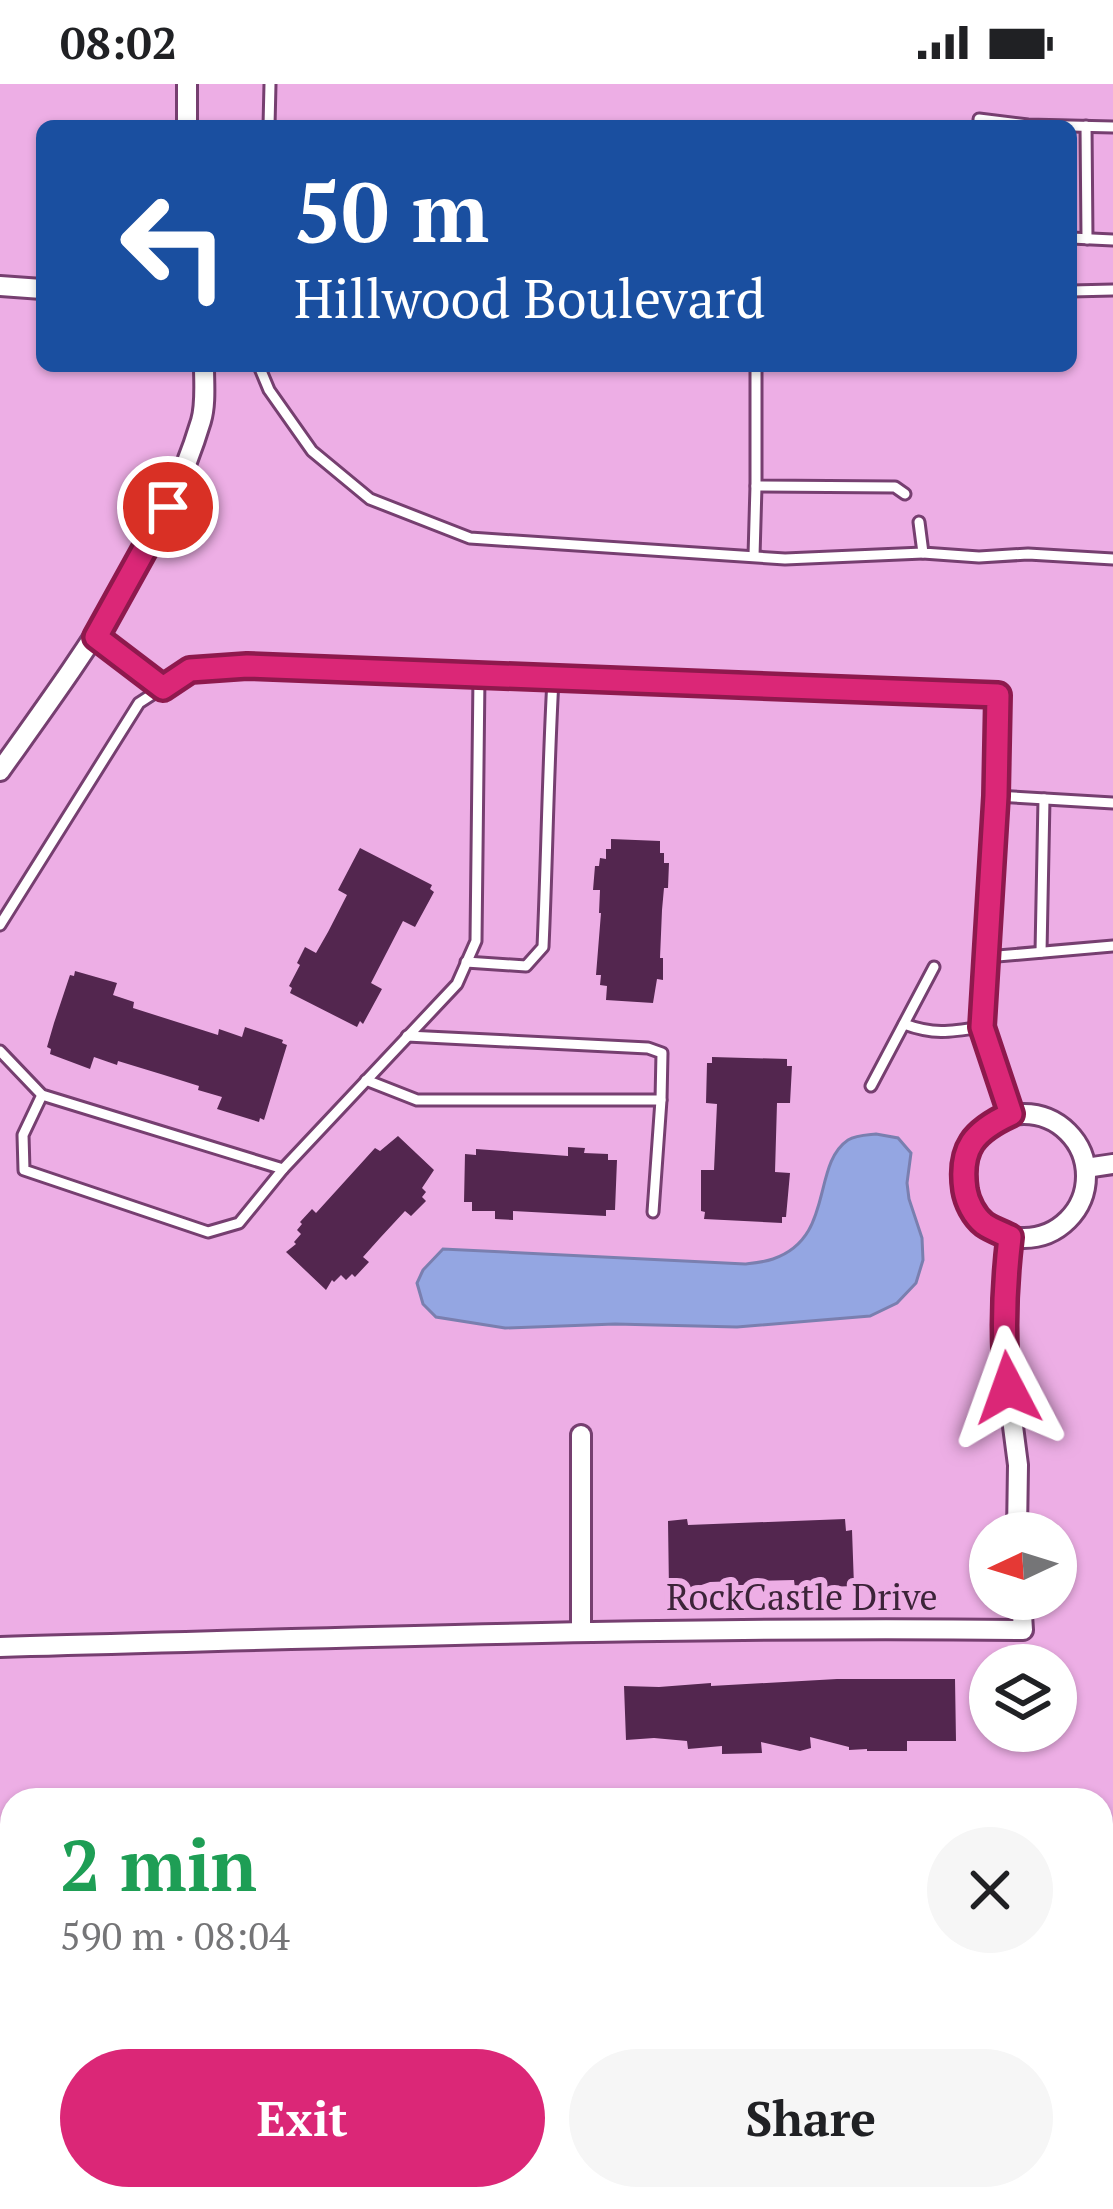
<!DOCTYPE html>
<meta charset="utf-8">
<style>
:root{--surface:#fff;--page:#f6f6f6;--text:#202124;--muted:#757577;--accent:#db2777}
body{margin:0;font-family:"PT Serif",serif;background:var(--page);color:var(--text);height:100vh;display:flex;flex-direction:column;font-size:45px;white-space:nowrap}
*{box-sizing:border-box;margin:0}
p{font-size:39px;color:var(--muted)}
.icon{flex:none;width:66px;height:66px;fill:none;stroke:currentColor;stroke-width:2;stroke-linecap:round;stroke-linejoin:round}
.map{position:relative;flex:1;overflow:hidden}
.sheet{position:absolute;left:0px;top:1704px;width:1113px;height:423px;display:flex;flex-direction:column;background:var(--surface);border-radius:36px 36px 0 0;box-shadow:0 3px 9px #0004}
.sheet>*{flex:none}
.hud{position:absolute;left:36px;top:36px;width:1041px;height:252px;border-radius:18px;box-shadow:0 3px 9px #0004;background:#1a4fa0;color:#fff;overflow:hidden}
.needle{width:78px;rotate:266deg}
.fabs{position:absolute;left:969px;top:1428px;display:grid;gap:24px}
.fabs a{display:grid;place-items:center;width:108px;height:108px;border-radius:50%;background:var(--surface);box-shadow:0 3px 9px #0004;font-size:60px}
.pin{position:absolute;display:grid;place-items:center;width:102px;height:102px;color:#fff;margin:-51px;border:6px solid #fff;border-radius:50%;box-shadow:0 3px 12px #0007}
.me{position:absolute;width:132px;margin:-66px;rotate:356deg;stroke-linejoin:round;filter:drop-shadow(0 0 9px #0008)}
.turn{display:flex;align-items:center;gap:42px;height:252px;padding:0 60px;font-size:54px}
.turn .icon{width:156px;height:156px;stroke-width:2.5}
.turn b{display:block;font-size:84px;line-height:102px}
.round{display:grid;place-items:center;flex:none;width:126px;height:126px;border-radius:63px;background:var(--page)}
.overview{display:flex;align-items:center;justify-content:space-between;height:204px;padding:0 60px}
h1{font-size:72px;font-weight:600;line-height:90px;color:#1e9e55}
.action{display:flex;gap:24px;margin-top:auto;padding:24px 60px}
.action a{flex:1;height:138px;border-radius:72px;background:var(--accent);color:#fff;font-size:48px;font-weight:600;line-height:138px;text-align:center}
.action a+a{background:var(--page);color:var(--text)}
.status{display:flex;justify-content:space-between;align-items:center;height:84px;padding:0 60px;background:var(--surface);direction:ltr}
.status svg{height:33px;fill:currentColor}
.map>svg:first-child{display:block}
.water{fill:#94a6e2;stroke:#7a7faf;stroke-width:3}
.building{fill:#53264f}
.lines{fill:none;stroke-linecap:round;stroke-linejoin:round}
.lane-casing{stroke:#763f70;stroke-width:15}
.street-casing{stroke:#763f70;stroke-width:24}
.lane{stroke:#fff;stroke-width:9}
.street{stroke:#fff;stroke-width:18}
.route-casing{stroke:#8e194d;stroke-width:30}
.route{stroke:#db2777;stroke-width:21}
.labels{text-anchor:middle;stroke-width:12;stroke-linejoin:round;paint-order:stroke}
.street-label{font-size:36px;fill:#3c2439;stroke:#edaee5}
</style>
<div class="status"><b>08:02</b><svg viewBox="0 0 49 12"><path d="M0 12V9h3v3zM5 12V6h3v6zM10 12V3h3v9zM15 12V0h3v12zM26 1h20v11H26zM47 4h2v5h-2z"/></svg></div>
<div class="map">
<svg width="1113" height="2125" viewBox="0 0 1113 2125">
<rect width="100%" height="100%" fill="#edaee5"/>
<!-- water -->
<path class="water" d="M 876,1050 L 898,1054 L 911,1069 L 907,1099 L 909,1115 L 922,1154 L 923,1176 L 916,1199 L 897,1219 L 870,1232 L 737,1243 L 615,1240 L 505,1244 L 436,1233 L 423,1220 L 417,1199 L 423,1186 L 443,1165 L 745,1180 C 754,1179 765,1178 773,1175 C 835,1154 811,1081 848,1056 C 856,1051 867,1051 876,1050 Z"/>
<!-- building -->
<g class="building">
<path d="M 611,755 L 660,757 L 660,769 L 664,769 L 664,779 L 669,779 L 668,804 L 664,804 L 662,826 L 660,874 L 663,874 L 663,896 L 657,895 L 653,919 L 606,916 L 607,902 L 600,901 L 601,891 L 596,891 L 601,829 L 599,829 L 600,806 L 593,806 L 595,782 L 599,782 L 600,774 L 606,775 L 606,765 L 611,765 Z"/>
<path d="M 360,764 L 432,801 L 430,805 L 434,808 L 415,843 L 403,837 L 371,899 L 382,905 L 363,940 L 360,937 L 357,943 L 290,909 L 292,904 L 289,902 L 300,881 L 297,879 L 305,863 L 316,869 L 328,848 L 347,811 L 338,806 Z"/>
<path d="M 75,887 L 117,899 L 113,911 L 134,918 L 133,924 L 218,951 L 219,945 L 242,953 L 245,943 L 283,956 L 282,959 L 287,961 L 264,1036 L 260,1034 L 259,1038 L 217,1025 L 222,1013 L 198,1006 L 199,1002 L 164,991 L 118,977 L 117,981 L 94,973 L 90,985 L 50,970 L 51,965 L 47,963 L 54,939 L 70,891 L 74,892 Z"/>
<path d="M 712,973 L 787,975 L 787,982 L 792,982 L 790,1019 L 777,1019 L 775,1088 L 790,1089 L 786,1133 L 782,1133 L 782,1139 L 704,1135 L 705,1128 L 701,1127 L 701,1086 L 714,1086 L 717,1020 L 706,1019 L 707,979 L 712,979 Z"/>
<path d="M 398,1052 L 434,1086 L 422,1104 L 426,1108 L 422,1113 L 426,1117 L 411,1132 L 405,1127 L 380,1154 L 363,1173 L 369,1178 L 355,1193 L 352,1190 L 346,1196 L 341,1191 L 334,1198 L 332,1196 L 326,1206 L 286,1168 L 296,1160 L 294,1158 L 301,1150 L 297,1146 L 302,1140 L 300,1138 L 312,1125 L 316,1129 L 375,1064 L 380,1067 Z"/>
<path d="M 568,1063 L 585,1064 L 584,1069 L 608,1070 L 608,1076 L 617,1076 L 615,1126 L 606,1126 L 606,1132 L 513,1127 L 513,1136 L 495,1135 L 495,1127 L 472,1127 L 472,1118 L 464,1118 L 465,1070 L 476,1071 L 476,1065 L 568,1072 Z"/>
<path d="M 687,1435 L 688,1441 L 845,1435 L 846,1447 L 852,1446 L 854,1502 L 795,1504 L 794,1496 L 757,1497 L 758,1504 L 739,1505 L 738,1497 L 710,1498 L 690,1505 L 669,1506 L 668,1437 Z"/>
<path d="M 837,1595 L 955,1595 L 956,1657 L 907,1657 L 907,1667 L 867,1667 L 867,1665 L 849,1666 L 849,1663 L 810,1653 L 811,1664 L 800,1667 L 761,1658 L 762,1669 L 722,1670 L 722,1662 L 688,1665 L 687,1657 L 654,1654 L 626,1656 L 624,1602 L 659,1603 L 711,1599 L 711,1602 Z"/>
</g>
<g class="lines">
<!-- lane casing -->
<g class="lane-casing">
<g id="lane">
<path d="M 269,42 L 270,0"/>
<path d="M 979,42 L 979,35 L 1028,41 L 1113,43"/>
<path d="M 1086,42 L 1087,155"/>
<path d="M 1071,154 L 1113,156"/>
<path d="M 1071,207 L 1113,206"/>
<path d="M 259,282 L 269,306 L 312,367 L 370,415 L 470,454 L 785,475 L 923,469"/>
<path d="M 756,282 L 756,402 L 895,403 L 905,410"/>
<path d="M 919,438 L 923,469 L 979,473 L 1028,470 L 1113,475"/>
<path d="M 754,472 L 756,402"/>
<path d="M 96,553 L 162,604"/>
<path d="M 996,712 L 1113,719"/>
<path d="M 0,841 L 139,619 L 190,586 L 247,582 L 997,611 L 996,712 L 982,943 L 1011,1031"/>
<path d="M 1041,868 L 1044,715"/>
<path d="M 986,873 L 1113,862"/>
<path d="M 466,878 L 526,882 L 543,863 C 547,774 548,685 553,596"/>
<path d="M 904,940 C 934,951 950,948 982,943"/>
<path d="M 407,952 L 648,964 L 662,969 L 661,1016"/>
<path d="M 0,967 L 42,1011 L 283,1085 L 457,900 L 476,857 L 479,592"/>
<path d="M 366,996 L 417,1016 L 661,1016 L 653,1128"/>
<path d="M 871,1002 L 934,883"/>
<path d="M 42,1011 L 23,1051 L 24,1086 L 208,1148 L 239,1139 L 283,1085"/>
</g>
</g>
<!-- street casing -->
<g class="street-casing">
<g id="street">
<path d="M 187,0 L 187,42"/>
<path d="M 0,202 L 42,205"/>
<path d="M 0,687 C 76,580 163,464 201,337 C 206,320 204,300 204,282"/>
<circle cx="1024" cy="1092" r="62"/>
<path d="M 1086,1084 L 1113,1080"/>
<path d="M 1010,1153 L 1005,1200 L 1003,1265 L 1018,1381 L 1017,1449"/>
<path d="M 581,1351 L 581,1547"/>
<path d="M 0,1563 C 341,1554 682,1542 1023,1546 L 1021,1515"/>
<path d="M 0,1856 L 12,1856"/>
<path d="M 1101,1880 L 1113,1897"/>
<path d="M 1101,1962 L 1113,1953"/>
<path d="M 139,2115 L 139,2125"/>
<path d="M 385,2115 L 386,2125"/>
<path d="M 630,2115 L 631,2125"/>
<path d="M 878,2115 L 879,2125"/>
<path d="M 903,2125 L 914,2115"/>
<path d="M 1109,2125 L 1113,2122"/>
</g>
</g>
<!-- lane -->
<use href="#lane" class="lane"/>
<!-- street -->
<use href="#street" class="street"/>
</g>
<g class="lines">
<!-- route casing -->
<g class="route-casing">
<path id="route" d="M 168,423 L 96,553 L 163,604 L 190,586 L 247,582 L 998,611 L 996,712 L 982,943 L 1011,1030 C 974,1047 959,1064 965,1106 C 967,1118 974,1132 984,1140 C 991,1145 1002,1149 1010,1153 C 1004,1204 1002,1253 1008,1304"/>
</g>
<!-- route -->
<use href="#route" class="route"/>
</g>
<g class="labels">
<!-- street labels -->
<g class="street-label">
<text x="802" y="1526">RockCastle Drive</text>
</g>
</g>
</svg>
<div class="fabs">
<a><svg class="needle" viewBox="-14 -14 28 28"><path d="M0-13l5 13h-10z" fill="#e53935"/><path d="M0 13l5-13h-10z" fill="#757577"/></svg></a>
<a><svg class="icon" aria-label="layers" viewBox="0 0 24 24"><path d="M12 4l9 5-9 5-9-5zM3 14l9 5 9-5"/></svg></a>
</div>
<div class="pin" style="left:168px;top:423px;background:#d93025"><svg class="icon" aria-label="arrive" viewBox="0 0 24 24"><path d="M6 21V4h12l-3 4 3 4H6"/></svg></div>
<svg class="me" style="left:1008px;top:1304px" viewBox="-20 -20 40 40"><path d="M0-17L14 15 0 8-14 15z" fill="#db2777" stroke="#fff" stroke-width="4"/></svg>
<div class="hud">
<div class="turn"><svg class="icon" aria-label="left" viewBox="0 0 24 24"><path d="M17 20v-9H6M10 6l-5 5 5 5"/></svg><div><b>50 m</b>Hillwood Boulevard</div></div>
</div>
<section class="sheet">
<div class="overview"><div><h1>2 min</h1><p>590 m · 08:04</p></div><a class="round"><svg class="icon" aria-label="close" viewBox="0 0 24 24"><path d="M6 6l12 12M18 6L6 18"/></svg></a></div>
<div class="action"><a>Exit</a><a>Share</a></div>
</section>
</div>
